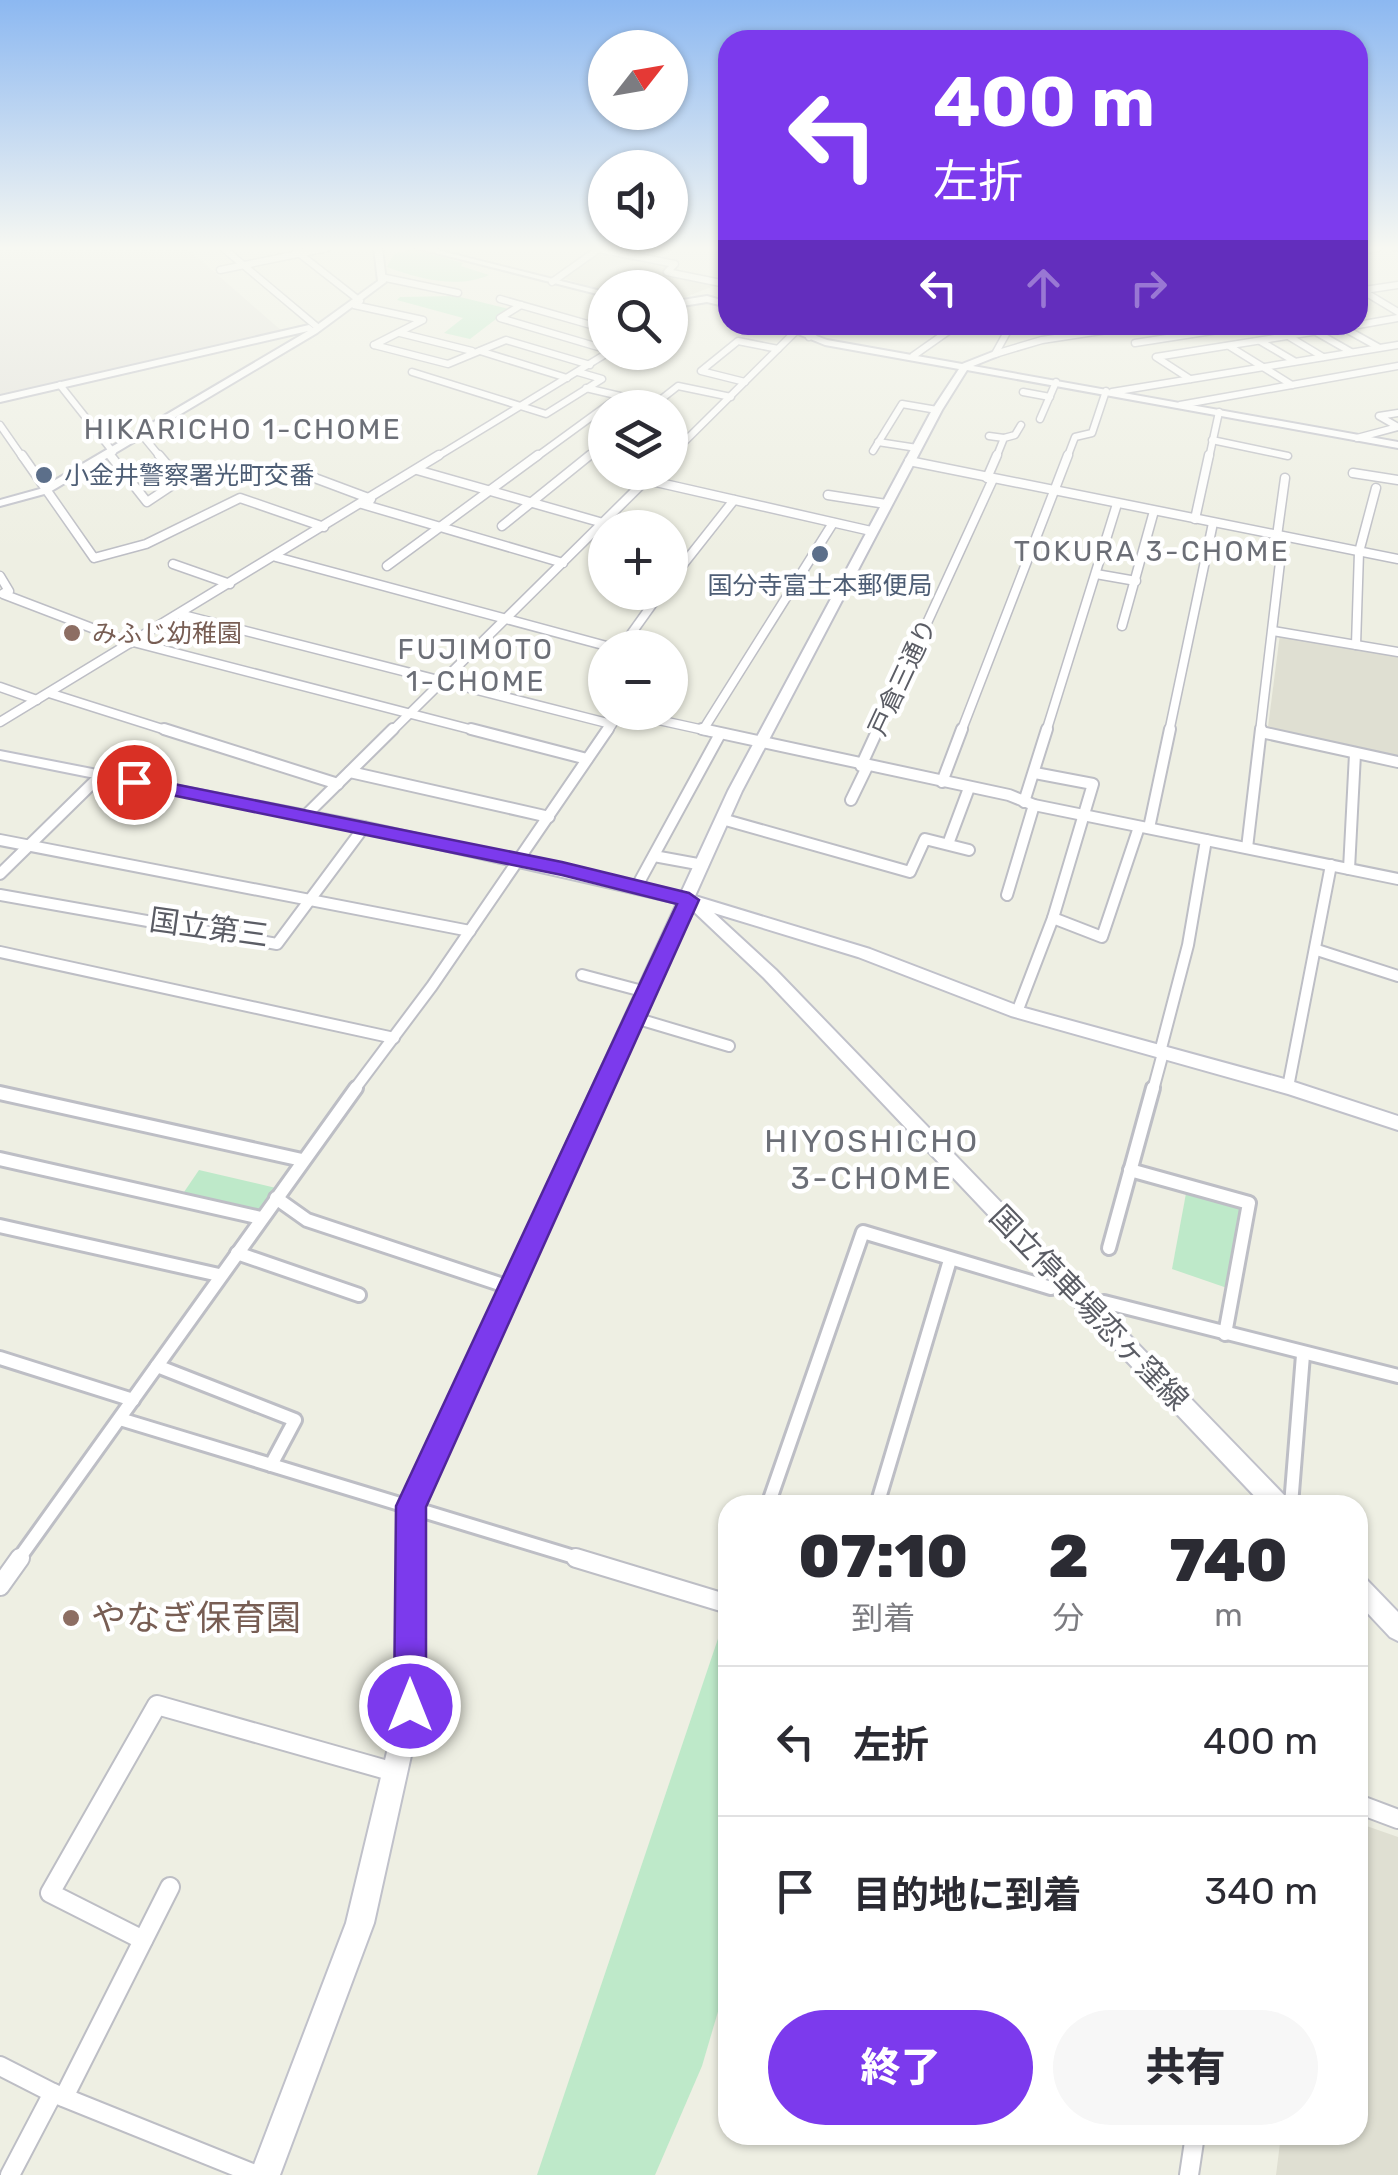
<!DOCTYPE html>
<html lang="ja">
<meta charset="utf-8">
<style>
:root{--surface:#fff;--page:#f7f7f7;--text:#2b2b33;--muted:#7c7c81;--line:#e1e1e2;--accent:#7c3aed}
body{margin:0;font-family:Rubik,"Noto Sans JP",sans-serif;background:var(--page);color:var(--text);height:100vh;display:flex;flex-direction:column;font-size:38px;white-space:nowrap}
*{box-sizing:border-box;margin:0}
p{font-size:32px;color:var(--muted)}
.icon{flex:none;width:55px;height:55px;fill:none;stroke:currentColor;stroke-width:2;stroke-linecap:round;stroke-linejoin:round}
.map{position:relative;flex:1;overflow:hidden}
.sheet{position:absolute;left:718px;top:1495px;width:650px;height:650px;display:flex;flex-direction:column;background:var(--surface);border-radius:30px;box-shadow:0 2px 8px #0004}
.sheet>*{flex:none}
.top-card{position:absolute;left:718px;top:30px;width:650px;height:305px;border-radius:30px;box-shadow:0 2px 8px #0004;background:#7c3aed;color:#fff;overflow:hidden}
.needle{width:65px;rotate:59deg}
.fabs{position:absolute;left:588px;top:30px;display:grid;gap:20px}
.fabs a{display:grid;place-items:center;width:100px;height:100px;border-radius:50%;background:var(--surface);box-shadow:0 2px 8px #0004;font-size:50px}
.pin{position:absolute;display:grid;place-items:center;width:85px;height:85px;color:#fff;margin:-42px;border:5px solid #fff;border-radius:50%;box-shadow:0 2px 10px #0007}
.me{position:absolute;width:110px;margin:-55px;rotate:0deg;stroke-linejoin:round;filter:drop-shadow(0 0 8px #0008)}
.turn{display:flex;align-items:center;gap:35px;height:210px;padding:0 50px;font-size:45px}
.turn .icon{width:130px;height:130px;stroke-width:2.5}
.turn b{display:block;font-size:70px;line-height:85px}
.lanes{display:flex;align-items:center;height:95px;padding:0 50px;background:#0003;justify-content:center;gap:50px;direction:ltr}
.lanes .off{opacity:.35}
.eta{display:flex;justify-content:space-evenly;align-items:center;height:170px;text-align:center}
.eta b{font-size:60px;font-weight:800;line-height:70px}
.cta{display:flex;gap:20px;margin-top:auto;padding:20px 50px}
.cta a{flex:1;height:115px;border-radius:60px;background:var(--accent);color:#fff;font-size:40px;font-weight:800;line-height:115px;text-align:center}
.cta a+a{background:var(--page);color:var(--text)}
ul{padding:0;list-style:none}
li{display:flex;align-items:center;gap:30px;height:150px;padding:0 50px;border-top:2px solid var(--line)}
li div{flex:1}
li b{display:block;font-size:38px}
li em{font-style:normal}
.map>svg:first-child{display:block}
.industrial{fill:#e3e2db}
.education{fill:#dfdfd2}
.green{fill:#bee9c9}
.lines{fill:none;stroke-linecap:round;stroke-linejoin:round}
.street-far4-casing{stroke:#bdbec5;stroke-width:9}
.street-far3-casing{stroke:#bdbec5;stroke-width:11}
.street-far2-casing{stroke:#bdbec5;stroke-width:14}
.street-far1-casing{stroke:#bdbec5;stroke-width:18}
.street-casing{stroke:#bdbec5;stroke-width:22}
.secondary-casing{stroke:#c0c1ca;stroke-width:4}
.street-far4{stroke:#fff;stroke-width:6}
.street-far3{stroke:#fff;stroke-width:8}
.street-far2{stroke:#fff;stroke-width:10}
.street-far1{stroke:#fff;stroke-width:12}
.street{stroke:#fff;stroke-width:18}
.secondary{fill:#fff;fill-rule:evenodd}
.route{fill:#7c3aed;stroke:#51269a;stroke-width:2.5}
.service-dot{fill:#5c6f8a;stroke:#fff;stroke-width:4}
.education-dot{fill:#8d6e63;stroke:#fff;stroke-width:4}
.labels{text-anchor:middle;stroke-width:9;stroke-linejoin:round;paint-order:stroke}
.far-service-label{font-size:25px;fill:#4e5e75;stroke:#fff;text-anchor:start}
.far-education-label{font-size:25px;fill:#785e54;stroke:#fff;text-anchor:start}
.far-street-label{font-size:25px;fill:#5b5d65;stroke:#fff}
.far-neighbourhood-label{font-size:28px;letter-spacing:2.5px;fill:#6c6f77;stroke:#fff}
.street-label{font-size:30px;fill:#5b5d65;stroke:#fff}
.neighbourhood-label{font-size:32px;letter-spacing:2.5px;fill:#6c6f77;stroke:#fff}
.near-education-label{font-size:35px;fill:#785e54;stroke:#fff;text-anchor:start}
</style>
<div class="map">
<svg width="1398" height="2175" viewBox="0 0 1398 2175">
<rect width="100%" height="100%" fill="#eeefe3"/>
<!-- industrial -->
<path class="industrial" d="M 0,248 L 187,248 L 283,332 L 0,397 Z"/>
<!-- education -->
<g class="education">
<path d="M 601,250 L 672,264 L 664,272 L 719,284 L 670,303 L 670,288 L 605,288 L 605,292 L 560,277 Z"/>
<path d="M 1280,634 L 1398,655 L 1398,758 L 1268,727 Z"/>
<path d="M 1358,1823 L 1398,1837 L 1398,2175 L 1276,2175 L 1281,2135 L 1358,2135 Z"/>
</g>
<!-- green -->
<g class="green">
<path d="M 413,249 L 463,263 L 461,266 L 489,275 C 458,289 419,279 387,267 L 394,254 Z"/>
<path d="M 456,296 L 509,309 L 470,339 L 444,333 L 463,318 L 397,300 L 400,297 Z"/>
<path d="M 199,1170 L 276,1188 L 258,1213 L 182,1195 Z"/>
<path d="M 1187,1188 L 1245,1205 L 1230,1289 L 1172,1269 Z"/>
<path d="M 727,1612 L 727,1981 L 702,2066 L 655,2175 L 537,2175 Z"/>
</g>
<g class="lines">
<!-- street-far4 casing -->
<g class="street-far4-casing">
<g id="street-far4">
<path d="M 223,248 L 316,326"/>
<path d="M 598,249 L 675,264 L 667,272 L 726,284"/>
<path d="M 296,251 L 360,301"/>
<path d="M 1358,251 L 1378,248"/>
<path d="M 220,270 L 327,248"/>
<path d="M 381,277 L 458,293"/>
<path d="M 552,282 L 600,248"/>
<path d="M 1358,291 L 1398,285"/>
<path d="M 1363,291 L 1398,312"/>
<path d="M 500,299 L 605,329"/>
<path d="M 354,305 L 423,320 L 374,345"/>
<path d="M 521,305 L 500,318 L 605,349"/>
<path d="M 670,305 L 675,311 L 670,314"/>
<path d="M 1358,325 L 1398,318"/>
<path d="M 1342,327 L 1378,347"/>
<path d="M 1316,332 L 1351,352"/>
<path d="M 400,333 L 472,351"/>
<path d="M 1288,336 L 1323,357"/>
<path d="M 809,337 L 825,325"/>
<path d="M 1260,341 L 1294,361"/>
<path d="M 1135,343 L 1250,325"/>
<path d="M 374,345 L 448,364 L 506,340 L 590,365"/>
<path d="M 1229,346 L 1292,385"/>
<path d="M 480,351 L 567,378"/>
<path d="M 995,354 L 1042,340 L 1140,325"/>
<path d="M 995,354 L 1011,325"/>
<path d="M 913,356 L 957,325"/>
<path d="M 412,372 L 546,414 L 602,379 L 578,372"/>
<path d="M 1190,379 L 1156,357 L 1356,325"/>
<path d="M 745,382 L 701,371 L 738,341 L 778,349"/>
<path d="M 60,385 L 113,452"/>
<path d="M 1023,392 L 1050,397"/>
<path d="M 1112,392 L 1398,345"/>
<path d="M 1180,405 L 1398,366"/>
<path d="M 650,408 L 678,386 L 731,397"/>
<path d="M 1398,413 L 1379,416 L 1398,427"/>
<path d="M 1040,419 L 1056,382"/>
<path d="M 0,425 L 23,458"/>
<path d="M 142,435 L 161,458"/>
<path d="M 989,436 L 1004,438"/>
<path d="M 1357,438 L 1398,427"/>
<path d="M 1212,440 L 1288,456"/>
<path d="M 878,442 L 917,448"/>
<path d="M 873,451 L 902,404 L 937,410"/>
<path d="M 109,454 L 112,458"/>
<path d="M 670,456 L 796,331"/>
<path d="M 435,458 L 609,352"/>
<path d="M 535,458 L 620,396 L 586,388"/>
<path d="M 586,458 L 605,443"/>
<path d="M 996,458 L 1004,438 L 1015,435 L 1021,425"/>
<path d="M 1067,458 L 1075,437 L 1092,433 L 1106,391"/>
<path d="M 1209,458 L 1219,412"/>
</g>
</g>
<!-- street-far3 casing -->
<g class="street-far3-casing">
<g id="street-far3">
<path d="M 22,455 L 94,558 L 146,544 L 240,498 L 324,527"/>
<path d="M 110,455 L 147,502 L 180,480 L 159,455"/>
<path d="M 909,461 L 1398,559"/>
<path d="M 288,468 L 371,499"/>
<path d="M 417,470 L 603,523"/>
<path d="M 1353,473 L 1398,480"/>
<path d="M 987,478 L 997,455"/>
<path d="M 647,480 L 871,531"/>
<path d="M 828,495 L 886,504"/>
<path d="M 362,504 L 563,563"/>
<path d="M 1195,519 L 1209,455"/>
<path d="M 502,526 L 590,455"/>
<path d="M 1277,536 L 1285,478"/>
<path d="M 276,557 L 614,648"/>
<path d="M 173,564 L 230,584"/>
<path d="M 387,566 L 538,455"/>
<path d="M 1096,574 L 1136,581"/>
<path d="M 0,576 L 9,591 L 4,593"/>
<path d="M 670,581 L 734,500"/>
<path d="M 3,594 L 131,643"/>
<path d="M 179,614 L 611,724"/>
<path d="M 1122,626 L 1154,511"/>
<path d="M 1273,631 L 1398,652"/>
<path d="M 133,642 L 481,732"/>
<path d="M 1356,645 L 1359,552 L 1376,488"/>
<path d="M 621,648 L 661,592"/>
<path d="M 0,687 L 37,700"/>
<path d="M 49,693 L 172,732"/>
<path d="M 622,712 L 713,732"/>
<path d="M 0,722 L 439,455"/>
<path d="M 703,730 L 833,523"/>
<path d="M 391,732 L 654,472"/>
<path d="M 607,732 L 620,712"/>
<path d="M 877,732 L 993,479"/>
<path d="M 961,732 L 1068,455"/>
<path d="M 1046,732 L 1117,504"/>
<path d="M 1169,732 L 1213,523"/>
<path d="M 1260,732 L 1283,537"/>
</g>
</g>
<!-- street-far2 casing -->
<g class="street-far2-casing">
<g id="street-far2">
<path d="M 164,729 L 338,784"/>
<path d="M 471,729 L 587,759"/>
<path d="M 702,729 L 1009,795 L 1034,805 L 1398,879"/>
<path d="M 1261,732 L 1398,762"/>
<path d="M 861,766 L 878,729"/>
<path d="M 350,772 L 549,817"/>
<path d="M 942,782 L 962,729"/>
<path d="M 851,800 L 867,767"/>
<path d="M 1024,802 L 1047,729"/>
<path d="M 306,815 L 393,729"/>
<path d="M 722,819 L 910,872 L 925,839 L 969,850"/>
<path d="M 1149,828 L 1170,729"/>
<path d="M 0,840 L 470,931"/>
<path d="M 948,844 L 969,788"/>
<path d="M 1247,848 L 1261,729"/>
<path d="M 654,856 L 703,865"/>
<path d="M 1349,869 L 1355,754"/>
<path d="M 0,874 L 101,775"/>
<path d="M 637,886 L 720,734"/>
<path d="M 0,895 L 277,944 L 364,827"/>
<path d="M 1007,895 L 1034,805"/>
<path d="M 1053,918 L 1102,937 L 1139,827"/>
<path d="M 1317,950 L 1398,976"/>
<path d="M 0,952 L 394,1038"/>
<path d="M 582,975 L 646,992"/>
<path d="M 1017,1012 L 1053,918 L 1093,784 L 1035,773"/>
<path d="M 635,1018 L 729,1046"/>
<path d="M 1160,1052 L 1188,945 L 1206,840"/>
<path d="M 1288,1087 L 1331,865"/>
<path d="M 354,1090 L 432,986 L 608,729"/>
<path d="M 1153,1090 L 1163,1053"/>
</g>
</g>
<!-- street-far1 casing -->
<g class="street-far1-casing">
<g id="street-far1">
<path d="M 0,1093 L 302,1160"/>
<path d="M 0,1159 L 261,1218"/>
<path d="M 1130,1170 L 1249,1203 L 1225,1334"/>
<path d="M 276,1198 L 307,1220 L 512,1288"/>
<path d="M 0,1226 L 219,1275"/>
<path d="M 1109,1248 L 1153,1088"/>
<path d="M 237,1253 L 359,1295"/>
<path d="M 1091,1309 L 1104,1302 L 1398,1376"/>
<path d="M 0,1358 L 133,1400"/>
<path d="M 157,1366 L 295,1420 L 271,1465"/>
<path d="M 120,1419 L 584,1560"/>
<path d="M 768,1505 L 863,1232 L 1051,1288 L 1063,1280"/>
<path d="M 877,1505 L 950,1260"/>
<path d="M 1291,1505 L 1303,1355"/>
<path d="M 18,1560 L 356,1088"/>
</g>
</g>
<!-- street casing -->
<g class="street-casing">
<g id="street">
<path d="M 576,1558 L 728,1604"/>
<path d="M 0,1586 L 20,1558"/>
<path d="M 1358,1804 L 1398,1819"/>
<path d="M 143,1940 L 50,1893 L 157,1705 L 394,1772"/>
<path d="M 0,2066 L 53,2093 L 257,2175"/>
<path d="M 64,2097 L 170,1887"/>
<path d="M 10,2175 L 53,2093"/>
<path d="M 1189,2175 L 1195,2135"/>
</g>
</g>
<!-- secondary casing -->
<g class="secondary-casing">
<g id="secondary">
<path d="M 374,248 L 382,248 L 386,282 L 317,333 L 48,493 L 0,506 L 0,500 L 40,489 L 308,331 L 0,402 L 0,396 L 309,325 L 313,328 L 378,281 Z"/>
<path d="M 416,248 L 429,248 L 605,292 L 605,296 Z"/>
<path d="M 1393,248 L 1398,248 L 1398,250 L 1394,250 Z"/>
<path d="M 707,296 L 728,302 L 728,307 L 707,302 L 670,308 L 670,302 Z"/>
<path d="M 776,325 L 788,325 L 827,340 L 962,364 L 995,351 L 998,356 L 973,366 L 1398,442 L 1398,448 L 967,370 L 942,410 L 742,791 L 695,896 L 870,949 L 1021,1007 L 1288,1080 L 1398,1116 L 1398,1130 L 1288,1094 L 1011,1016 L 858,957 L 714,913 L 776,970 L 1286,1497 L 1289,1505 L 1263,1505 L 764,978 L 690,908 L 422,1507 L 422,1706 L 374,1923 L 280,2175 L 250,2175 L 346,1923 L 398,1706 L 400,1506 L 677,903 L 364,832 L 0,759 L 0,751 L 364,822 L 681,893 L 728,791 L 932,410 L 959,369 L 825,345 Z"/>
<path d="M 1358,1575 L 1366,1579 L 1398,1612 L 1398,1641 L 1390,1637 L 1358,1603 Z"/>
</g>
</g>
<!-- street-far4 -->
<use href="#street-far4" class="street-far4"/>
<!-- street-far3 -->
<use href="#street-far3" class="street-far3"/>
<!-- street-far2 -->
<use href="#street-far2" class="street-far2"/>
<!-- street-far1 -->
<use href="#street-far1" class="street-far1"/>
<!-- street -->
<use href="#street" class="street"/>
<!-- secondary -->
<use href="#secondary" class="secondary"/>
</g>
<!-- sky -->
<linearGradient id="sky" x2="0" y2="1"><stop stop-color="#8cb8f1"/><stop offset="0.45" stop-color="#f7f8f2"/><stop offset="1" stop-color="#f7f8f2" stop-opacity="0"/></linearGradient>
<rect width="1398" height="552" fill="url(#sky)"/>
<!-- route -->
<path class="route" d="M 134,776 L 562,862 L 689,893 L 699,900 L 426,1507 L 426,1706 L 422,1717 L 410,1722 L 399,1717 L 394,1706 L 396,1506 L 677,904 L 562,875 L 127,786 L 125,782 Z"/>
<!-- markers -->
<g class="service-dot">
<circle cx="44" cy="475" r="10"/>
<circle cx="820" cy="554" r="10"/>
</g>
<g class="education-dot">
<circle cx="72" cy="633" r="10"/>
<circle cx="71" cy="1618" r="10"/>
</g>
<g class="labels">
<!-- far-service labels -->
<g class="far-service-label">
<text x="64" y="484">小金井警察署光町交番</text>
<text x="820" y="594" text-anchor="middle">国分寺富士本郵便局</text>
</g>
<!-- far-education labels -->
<g class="far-education-label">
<text x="92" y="642">みふじ幼稚園</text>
</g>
<!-- far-street labels -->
<g class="far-street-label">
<text transform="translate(902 677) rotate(-65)" y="9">戸倉三通り</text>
</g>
<!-- far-neighbourhood labels -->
<g class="far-neighbourhood-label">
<text x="243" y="439">HIKARICHO 1-CHOME</text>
<text x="1152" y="561">TOKURA 3-CHOME</text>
<text x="476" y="659">FUJIMOTO<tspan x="476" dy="32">1-CHOME</tspan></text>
</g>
<!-- street labels -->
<g class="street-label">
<text transform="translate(209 928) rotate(8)" y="10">国立第三</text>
<text transform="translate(1089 1308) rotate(46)" y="10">国立停車場恋ヶ窪線</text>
</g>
<!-- neighbourhood labels -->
<g class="neighbourhood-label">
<text x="872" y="1152">HIYOSHICHO<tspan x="872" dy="37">3-CHOME</tspan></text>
</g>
<!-- near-education labels -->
<g class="near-education-label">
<text x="91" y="1630">やなぎ保育園</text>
</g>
</g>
</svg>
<div class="fabs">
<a><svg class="needle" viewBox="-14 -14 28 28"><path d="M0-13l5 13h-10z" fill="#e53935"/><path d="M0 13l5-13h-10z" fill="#7c7c81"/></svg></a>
<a><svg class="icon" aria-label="sound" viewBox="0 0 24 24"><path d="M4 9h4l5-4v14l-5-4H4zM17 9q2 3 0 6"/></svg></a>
<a><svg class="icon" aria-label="search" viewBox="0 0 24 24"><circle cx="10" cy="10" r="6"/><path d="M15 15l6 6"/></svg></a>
<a><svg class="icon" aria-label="layers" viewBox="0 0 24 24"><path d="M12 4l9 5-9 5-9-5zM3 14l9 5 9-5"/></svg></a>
<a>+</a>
<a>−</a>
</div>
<div class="pin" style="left:134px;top:782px;background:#d93025"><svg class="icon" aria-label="arrive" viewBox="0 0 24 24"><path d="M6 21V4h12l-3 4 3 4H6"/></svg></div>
<svg class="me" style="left:410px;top:1706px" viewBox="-20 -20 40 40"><circle r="17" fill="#7c3aed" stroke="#fff" stroke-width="3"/><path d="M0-11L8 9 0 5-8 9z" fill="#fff"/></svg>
<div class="top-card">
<div class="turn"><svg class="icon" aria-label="left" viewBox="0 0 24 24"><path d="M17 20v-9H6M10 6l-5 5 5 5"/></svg><div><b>400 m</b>左折</div></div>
<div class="lanes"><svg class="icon" aria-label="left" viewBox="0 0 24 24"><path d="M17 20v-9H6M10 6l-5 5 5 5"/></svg><svg class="icon off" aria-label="ahead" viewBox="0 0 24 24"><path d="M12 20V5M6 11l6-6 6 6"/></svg><svg class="icon off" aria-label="right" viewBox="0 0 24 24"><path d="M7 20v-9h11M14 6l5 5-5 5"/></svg></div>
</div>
<section class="sheet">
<div class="eta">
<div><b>07:10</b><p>到着</p></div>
<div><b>2</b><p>分</p></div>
<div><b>740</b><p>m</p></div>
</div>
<ul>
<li><svg class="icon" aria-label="left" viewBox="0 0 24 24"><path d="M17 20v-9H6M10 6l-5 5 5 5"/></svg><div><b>左折</b></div><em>400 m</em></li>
<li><svg class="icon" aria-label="arrive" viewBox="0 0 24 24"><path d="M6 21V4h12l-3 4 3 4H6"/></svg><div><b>目的地に到着</b></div><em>340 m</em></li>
</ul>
<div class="cta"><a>終了</a><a>共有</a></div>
</section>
</div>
